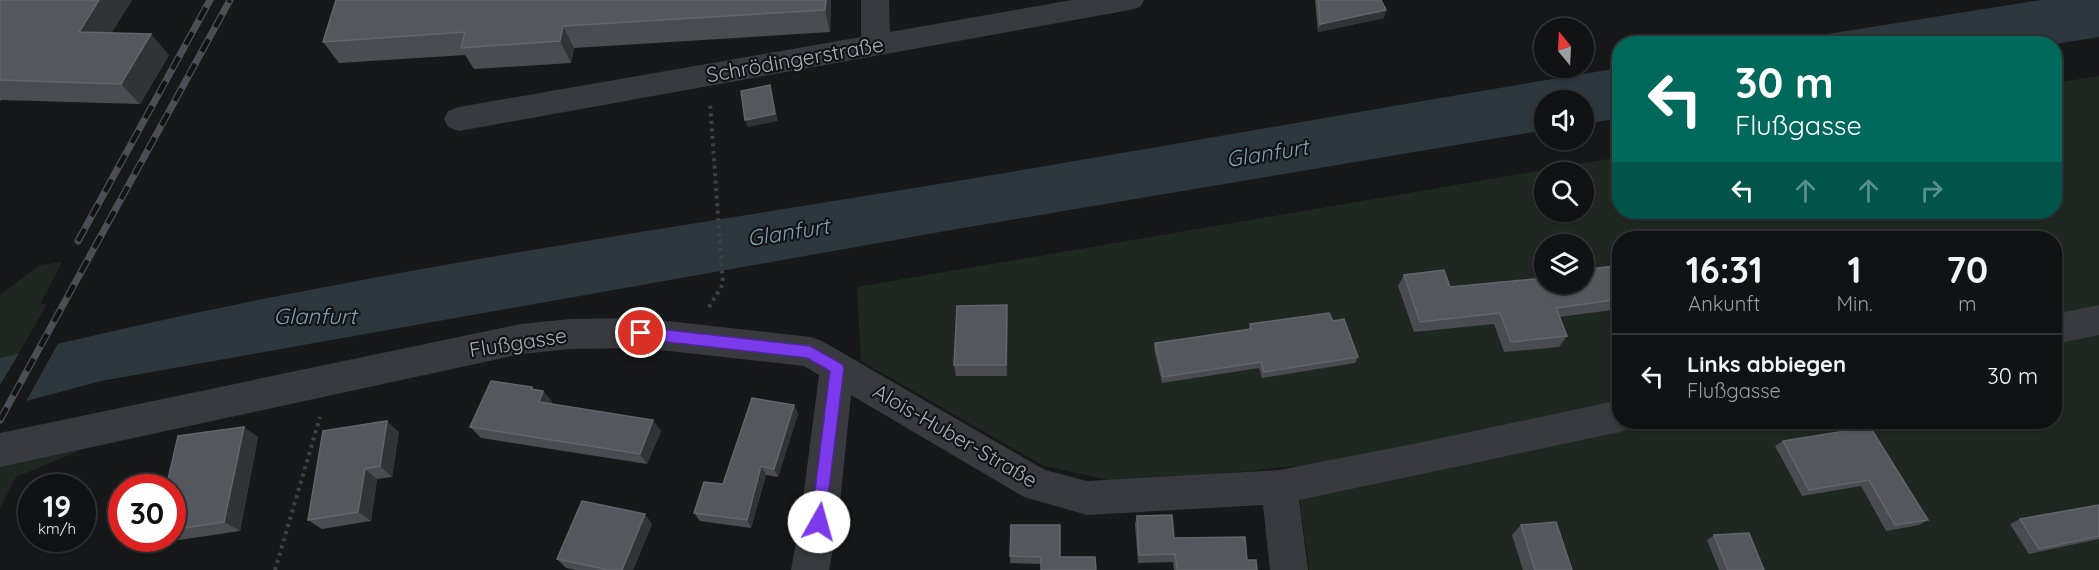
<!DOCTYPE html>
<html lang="de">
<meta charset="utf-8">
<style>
:root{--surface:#111214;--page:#1e2022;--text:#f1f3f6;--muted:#9c9ea0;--line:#303234}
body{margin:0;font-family:Quicksand,sans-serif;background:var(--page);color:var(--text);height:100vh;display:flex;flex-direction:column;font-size:22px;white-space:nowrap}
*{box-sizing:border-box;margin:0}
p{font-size:20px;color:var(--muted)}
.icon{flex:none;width:33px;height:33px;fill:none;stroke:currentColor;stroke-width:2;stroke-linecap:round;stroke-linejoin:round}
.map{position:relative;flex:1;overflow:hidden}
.drawer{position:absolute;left:1612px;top:231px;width:450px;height:198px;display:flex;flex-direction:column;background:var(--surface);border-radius:24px;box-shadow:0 2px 4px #0004,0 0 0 2px var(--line)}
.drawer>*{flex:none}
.banner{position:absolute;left:1612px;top:36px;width:450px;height:183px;border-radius:24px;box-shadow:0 2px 4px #0004,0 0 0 2px var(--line);background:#00695c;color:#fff;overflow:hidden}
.needle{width:39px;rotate:342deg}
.buttons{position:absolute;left:1534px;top:18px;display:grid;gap:12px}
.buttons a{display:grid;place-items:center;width:60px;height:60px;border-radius:50%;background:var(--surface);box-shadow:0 2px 4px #0004,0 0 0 2px var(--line);font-size:30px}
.speed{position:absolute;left:18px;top:474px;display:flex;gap:12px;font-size:30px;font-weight:700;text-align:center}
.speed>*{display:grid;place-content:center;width:78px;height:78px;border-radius:50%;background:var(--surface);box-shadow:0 2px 4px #0004,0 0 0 2px var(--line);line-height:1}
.speed small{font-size:15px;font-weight:400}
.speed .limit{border:9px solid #d22;background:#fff;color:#111}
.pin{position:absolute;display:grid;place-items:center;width:51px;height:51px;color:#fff;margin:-26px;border:3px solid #fff;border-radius:50%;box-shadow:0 2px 6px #0007}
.me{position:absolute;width:66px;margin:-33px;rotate:7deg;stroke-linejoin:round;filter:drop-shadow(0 0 4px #0008)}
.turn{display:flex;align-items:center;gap:21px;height:126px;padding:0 24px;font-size:27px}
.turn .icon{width:78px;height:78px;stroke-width:2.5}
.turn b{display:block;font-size:42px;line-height:51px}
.lanes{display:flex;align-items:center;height:57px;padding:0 24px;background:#0003;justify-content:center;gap:30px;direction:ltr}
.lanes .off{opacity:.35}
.eta{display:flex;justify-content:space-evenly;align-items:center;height:102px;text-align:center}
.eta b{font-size:36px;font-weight:700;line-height:42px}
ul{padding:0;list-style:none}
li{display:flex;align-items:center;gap:18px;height:84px;padding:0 24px;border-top:2px solid var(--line)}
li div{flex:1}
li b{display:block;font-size:22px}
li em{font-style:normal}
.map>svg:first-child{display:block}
.green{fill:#1f2820;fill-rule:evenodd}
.water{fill:#2d383e}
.pier{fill:#17181a}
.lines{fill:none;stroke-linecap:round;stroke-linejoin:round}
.path{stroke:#3e4146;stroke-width:4;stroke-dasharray:3 4.5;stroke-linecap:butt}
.minor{fill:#383a3f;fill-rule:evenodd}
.rail-casing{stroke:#4b4e54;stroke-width:7}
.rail{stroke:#121315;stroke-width:4.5;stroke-dasharray:14;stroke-linecap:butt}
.wall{fill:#4a4c52}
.shaded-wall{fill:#313337}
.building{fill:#54575d;stroke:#62656c;stroke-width:1.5}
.route{fill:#7c3aed;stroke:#51269a;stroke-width:1.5}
.labels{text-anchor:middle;stroke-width:4.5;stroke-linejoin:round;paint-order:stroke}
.street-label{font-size:21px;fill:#a9afba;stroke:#121315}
.water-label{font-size:22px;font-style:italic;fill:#7fa0b6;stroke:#121315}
</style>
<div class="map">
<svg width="2099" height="570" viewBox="0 0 2099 570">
<rect width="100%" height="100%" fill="#17181a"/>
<!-- green -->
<g class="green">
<path d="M 2099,76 L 2099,570 L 1309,570 L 1295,466 L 1125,484 L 1042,465 L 861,361 L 857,287 L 1620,157 L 1620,212 L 2055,212 L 2055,83 ZM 1545,172 L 1584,172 L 1584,212 L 1545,212 ZM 1620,238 L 2055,238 L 2055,422 L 1620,422 ZM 1545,244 L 1584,244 L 1584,284 L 1545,284 Z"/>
<path d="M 62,262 L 40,304 L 47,304 L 19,353 L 0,358 L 0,295 L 40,265 Z"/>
<path d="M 84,449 L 16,477 L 0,508 L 0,465 Z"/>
</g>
<!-- water -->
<g class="water">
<path d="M 2041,0 L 2099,0 L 2099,37 L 2055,44 L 1771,43 Z"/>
<path d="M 1620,68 L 1620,118 L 1584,124 L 1584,100 L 1545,100 L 1545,130 L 957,229 L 101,381 L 0,408 L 0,358 C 297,283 600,239 902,190 C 1142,151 1380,107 1620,68 Z"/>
</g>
<!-- pier -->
<path class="pier" d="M 60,340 L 24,405 L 0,411 L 0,385 L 21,350 Z"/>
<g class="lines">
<!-- path -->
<g class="path">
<path d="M 709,307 L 723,284 L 710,103"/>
<path d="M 275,570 L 320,417"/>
</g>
<!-- minor -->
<g class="minor">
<path d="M 861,0 L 889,0 L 890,32 L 1072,0 L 1144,0 L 1140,7 L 1130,10 L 459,131 L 448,127 L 444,119 L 448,111 L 459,107 L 861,37 Z"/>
<path d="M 2099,305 L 2099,335 L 2055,344 L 2055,314 Z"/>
<path d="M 641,318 L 810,337 L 822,341 L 1045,470 L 1087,481 L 1279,470 L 1413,444 L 1620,400 L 1620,422 L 1635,422 L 1632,427 L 1620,432 L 1299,500 L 1308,570 L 1270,570 L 1263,505 L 1087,515 L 1024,497 L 851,395 L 838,522 L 829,570 L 791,570 L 800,522 L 819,375 L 804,366 L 641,348 L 570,349 L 521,354 L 0,467 L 0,433 L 521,324 L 570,319 Z"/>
</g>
<!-- rail casing -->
<g class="rail-casing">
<g id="rail">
<path d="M 78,241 L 210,0"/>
<path d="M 0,420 L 230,0"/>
</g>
</g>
<!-- rail -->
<use href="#rail" class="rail"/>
</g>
<!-- wall -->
<g class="wall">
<path d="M 0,0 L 132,0 L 111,33 L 169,55 L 140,104 L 1,100 L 0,102 Z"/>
<path d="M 336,0 L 831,0 L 830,32 L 574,48 L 571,63 L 474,69 L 465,55 L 339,63 L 323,42 Z"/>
<path d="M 1315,0 L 1381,0 L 1384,18 L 1318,32 Z"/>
<path d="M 1620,265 L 1620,309 L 1559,317 L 1567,336 L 1559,347 L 1504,352 L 1494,324 L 1414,332 L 1398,286 L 1404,275 L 1450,287 L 1587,274 L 1590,269 Z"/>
<path d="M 1008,317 L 1007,376 L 956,376 L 954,365 Z"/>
<path d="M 1333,321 L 1358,357 L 1355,363 L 1262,378 L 1259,368 L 1162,383 L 1154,349 L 1155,343 L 1249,329 L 1250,324 Z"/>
<path d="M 532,387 L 534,390 L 543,391 L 552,402 L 552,404 L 661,431 L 647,464 L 481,438 L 470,427 Z"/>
<path d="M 794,405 L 798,414 L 778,477 L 766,475 L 751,528 L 700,521 L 694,513 L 723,484 Z"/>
<path d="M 1870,427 L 1928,520 L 1919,525 L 1886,531 L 1861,486 L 1802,496 L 1775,446 L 1783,441 Z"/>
<path d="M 399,432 L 392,477 L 377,479 L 371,521 L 322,529 L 308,520 Z"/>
<path d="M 258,437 L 240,531 L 172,541 L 167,538 L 172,538 L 172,488 Z"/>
<path d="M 2099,505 L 2099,539 L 2029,554 L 2010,524 L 2020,519 Z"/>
<path d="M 1137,516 L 1174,538 L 1247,560 L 1257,570 L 1174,570 L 1173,562 L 1138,563 L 1135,524 Z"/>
<path d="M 652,524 L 633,570 L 576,570 L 566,568 L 557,559 Z"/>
<path d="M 1521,525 L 1572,570 L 1523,570 L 1512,535 Z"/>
<path d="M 1714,535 L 1764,570 L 1719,570 L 1707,540 Z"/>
<path d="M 1010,556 L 1060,557 L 1041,564 L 1010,563 Z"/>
</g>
<!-- shaded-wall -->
<g class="shaded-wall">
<path d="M 99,0 L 132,0 L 99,53 L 79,32 Z"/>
<path d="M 826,0 L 831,0 L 830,32 L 825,10 Z"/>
<path d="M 1386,10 L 1384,18 L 1318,32 L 1320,24 Z"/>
<path d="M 563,26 L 574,48 L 571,63 L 560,41 Z"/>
<path d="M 151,34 L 169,55 L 140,104 L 121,84 Z"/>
<path d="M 770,85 L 778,121 L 748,127 L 745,120 Z"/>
<path d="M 1007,305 L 1008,317 L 1007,376 L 1006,365 Z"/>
<path d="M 532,387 L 541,398 L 543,391 L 552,402 L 548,413 L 531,389 Z"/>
<path d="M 794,405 L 798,414 L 778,477 L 774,469 Z"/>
<path d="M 653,420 L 661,431 L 647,464 L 640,454 Z"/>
<path d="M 387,421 L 399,432 L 392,477 L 380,466 Z"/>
<path d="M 244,427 L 258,437 L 240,531 L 224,522 Z"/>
<path d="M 761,466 L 766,475 L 751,528 L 747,520 Z"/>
<path d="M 365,469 L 377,479 L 371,521 L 358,512 Z"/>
<path d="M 645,514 L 652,524 L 633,570 L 622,570 Z"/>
</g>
<!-- building -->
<g class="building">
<path d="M 0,0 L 99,0 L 79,32 L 151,34 L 121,84 L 0,80 Z"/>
<path d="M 336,0 L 826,0 L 825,10 L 563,26 L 560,41 L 461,48 L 465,32 L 323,42 Z"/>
<path d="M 1318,0 L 1381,0 L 1386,10 L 1320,24 Z"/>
<path d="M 770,85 L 775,114 L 745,120 L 741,91 Z"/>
<path d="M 1620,265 L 1620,299 L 1556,308 L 1567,336 L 1511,342 L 1500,313 L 1420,322 L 1404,275 L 1444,270 L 1450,287 L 1545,278 L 1545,284 L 1584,284 L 1584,274 L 1592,273 L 1590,269 Z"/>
<path d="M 1007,305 L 1006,365 L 954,365 L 957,306 Z"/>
<path d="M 1329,313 L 1333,321 L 1344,319 L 1358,357 L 1264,372 L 1261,362 L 1163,377 L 1155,343 L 1251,329 L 1250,324 Z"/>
<path d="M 491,381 L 532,387 L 531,389 L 543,391 L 539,402 L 653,420 L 640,454 L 470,427 Z"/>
<path d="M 752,398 L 794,405 L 774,469 L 761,466 L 747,520 L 694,513 L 704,482 L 723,484 Z"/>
<path d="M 387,421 L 380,466 L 365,469 L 358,512 L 308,520 L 323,431 Z"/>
<path d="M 244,427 L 224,522 L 172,530 L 172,488 L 166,488 L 178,436 Z"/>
<path d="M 1870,427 L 1928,520 L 1895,525 L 1869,480 L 1809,490 L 1783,441 Z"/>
<path d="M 582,501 L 645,514 L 622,570 L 609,570 L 557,559 Z"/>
<path d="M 2099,505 L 2099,536 L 2039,549 L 2020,519 Z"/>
<path d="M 1172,515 L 1174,538 L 1245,537 L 1247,560 L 1256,560 L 1257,570 L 1177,570 L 1175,554 L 1139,555 L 1137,516 Z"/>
<path d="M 1556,522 L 1572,570 L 1535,570 L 1521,525 Z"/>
<path d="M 1011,525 L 1060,525 L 1060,557 L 1095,557 L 1096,570 L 1041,570 L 1041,557 L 1010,556 Z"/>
<path d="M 1749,533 L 1764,570 L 1728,570 L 1714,535 Z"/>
</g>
<!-- route -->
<path class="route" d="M 641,327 L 810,346 L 842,364 L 844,368 L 824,528 L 819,530 L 814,528 L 811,522 L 830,371 L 807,358 L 641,339 L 636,337 L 634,333 L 636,329 Z"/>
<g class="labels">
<!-- street labels -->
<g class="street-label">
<text transform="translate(795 60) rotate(-10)" y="7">Schrödingerstraße</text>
<text transform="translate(518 343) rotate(-9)" y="7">Flußgasse</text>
<text transform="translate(955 436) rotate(30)" y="7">Alois-Huber-Straße</text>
</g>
<!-- water labels -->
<g class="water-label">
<text transform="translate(1267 153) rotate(-9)" y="8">Glanfurt</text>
<text transform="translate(788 232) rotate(-9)" y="8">Glanfurt</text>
<text x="315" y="324">Glanfurt</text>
</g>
</g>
</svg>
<div class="buttons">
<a><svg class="needle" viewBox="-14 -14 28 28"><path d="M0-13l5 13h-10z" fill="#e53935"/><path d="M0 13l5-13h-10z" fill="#9c9ea0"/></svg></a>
<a><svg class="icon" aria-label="sound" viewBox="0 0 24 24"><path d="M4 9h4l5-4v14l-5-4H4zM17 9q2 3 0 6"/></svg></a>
<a><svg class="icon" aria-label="search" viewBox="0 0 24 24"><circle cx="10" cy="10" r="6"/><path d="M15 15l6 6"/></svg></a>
<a><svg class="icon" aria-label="layers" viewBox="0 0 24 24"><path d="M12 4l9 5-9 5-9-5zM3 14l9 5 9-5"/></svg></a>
</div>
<div class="speed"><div>19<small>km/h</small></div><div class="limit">30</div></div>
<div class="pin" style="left:641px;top:333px;background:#d93025"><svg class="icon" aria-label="arrive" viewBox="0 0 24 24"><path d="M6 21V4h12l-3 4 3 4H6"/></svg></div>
<svg class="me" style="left:819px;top:522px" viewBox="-20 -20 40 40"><circle r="19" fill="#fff"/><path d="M0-13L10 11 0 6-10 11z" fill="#7c3aed"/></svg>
<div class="banner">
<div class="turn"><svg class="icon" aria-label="left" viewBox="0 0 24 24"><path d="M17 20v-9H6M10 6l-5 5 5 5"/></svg><div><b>30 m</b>Flußgasse</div></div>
<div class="lanes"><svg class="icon" aria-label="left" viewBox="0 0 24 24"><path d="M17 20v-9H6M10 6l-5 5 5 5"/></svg><svg class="icon off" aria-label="ahead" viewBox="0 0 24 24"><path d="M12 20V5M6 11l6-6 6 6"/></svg><svg class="icon off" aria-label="ahead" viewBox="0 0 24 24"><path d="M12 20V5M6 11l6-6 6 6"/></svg><svg class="icon off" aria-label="right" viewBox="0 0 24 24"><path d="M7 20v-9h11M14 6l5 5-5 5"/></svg></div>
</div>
<section class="drawer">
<div class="eta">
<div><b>16:31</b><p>Ankunft</p></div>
<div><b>1</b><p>Min.</p></div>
<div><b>70</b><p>m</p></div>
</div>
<ul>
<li><svg class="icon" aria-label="left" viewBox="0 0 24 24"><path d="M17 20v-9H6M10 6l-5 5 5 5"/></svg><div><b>Links abbiegen</b><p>Flußgasse</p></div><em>30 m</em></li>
</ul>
</section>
</div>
